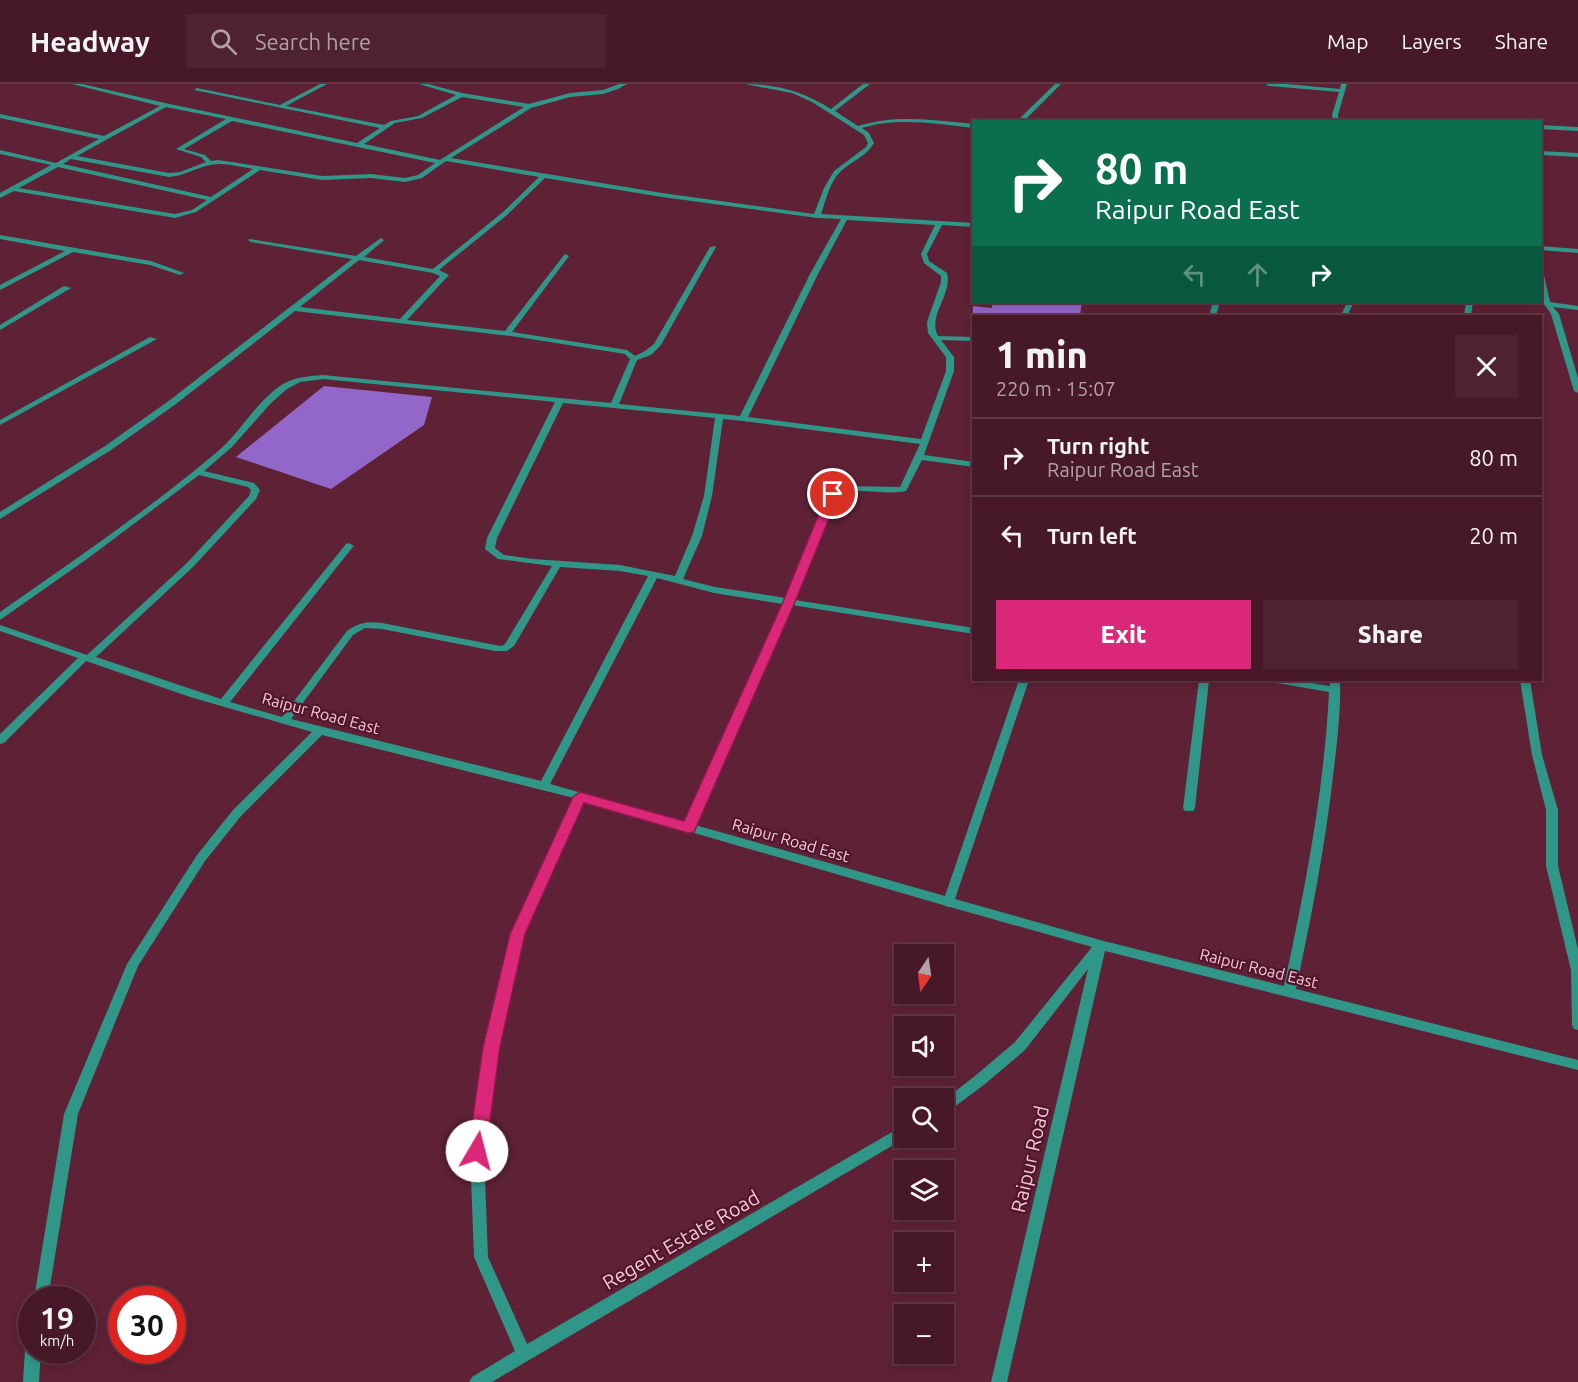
<!DOCTYPE html>
<meta charset="utf-8">
<style>
:root{--surface:#471928;--page:#4e2230;--text:#f1f3f6;--muted:#b0a0a8;--line:#5f3845;--accent:#db2777}
body{margin:0;font-family:Ubuntu,sans-serif;background:var(--page);color:var(--text);height:100vh;display:flex;flex-direction:column;font-size:22px;white-space:nowrap}
*{box-sizing:border-box;margin:0}
p{font-size:20px;color:var(--muted)}
.icon{flex:none;width:33px;height:33px;fill:none;stroke:currentColor;stroke-width:2;stroke-linecap:round;stroke-linejoin:round}
.map{position:relative;flex:1;overflow:hidden}
.drawer{position:absolute;left:972px;top:231px;width:570px;height:366px;display:flex;flex-direction:column;background:var(--surface);border-radius:0px;box-shadow:0 3px 9px #0003,0 0 0 2px var(--line)}
.drawer>*{flex:none}
.banner{position:absolute;left:972px;top:36px;width:570px;height:183px;border-radius:0px;box-shadow:0 3px 9px #0003,0 0 0 2px var(--line);background:#0b6e4f;color:#fff;overflow:hidden}
.needle{width:39px;rotate:193deg}
.controls{position:absolute;left:894px;top:860px;display:grid;gap:12px}
.controls a{display:grid;place-items:center;width:60px;height:60px;border-radius:0px;background:var(--surface);box-shadow:0 3px 9px #0003,0 0 0 2px var(--line);font-size:30px}
.speed{position:absolute;left:18px;top:1202px;display:flex;gap:12px;font-size:30px;font-weight:700;text-align:center}
.speed>*{display:grid;place-content:center;width:78px;height:78px;border-radius:50%;background:var(--surface);box-shadow:0 3px 9px #0003,0 0 0 2px var(--line);line-height:1}
.speed small{font-size:15px;font-weight:400}
.speed .limit{border:9px solid #d22;background:#fff;color:#111}
.pin{position:absolute;display:grid;place-items:center;width:51px;height:51px;color:#fff;margin:-26px;border:3px solid #fff;border-radius:50%;box-shadow:0 2px 6px #0007}
.me{position:absolute;width:66px;margin:-33px;rotate:8deg;stroke-linejoin:round;filter:drop-shadow(0 0 4px #0008)}
.turn{display:flex;align-items:center;gap:21px;height:126px;padding:0 24px;font-size:27px}
.turn .icon{width:78px;height:78px;stroke-width:2.5}
.turn b{display:block;font-size:42px;line-height:51px}
.lanes{display:flex;align-items:center;height:57px;padding:0 24px;background:#0003;justify-content:center;gap:30px;direction:ltr}
.lanes .off{opacity:.35}
.round{display:grid;place-items:center;flex:none;width:63px;height:63px;border-radius:0px;background:var(--page)}
.overview{display:flex;align-items:center;justify-content:space-between;height:102px;padding:0 24px}
h1{font-size:36px;font-weight:800;line-height:45px}
.action{display:flex;gap:12px;margin-top:auto;padding:12px 24px}
.action a{flex:1;height:69px;border-radius:0px;background:var(--accent);color:#fff;font-size:24px;font-weight:800;line-height:69px;text-align:center}
.action a+a{background:var(--page);color:var(--text)}
ul{padding:0;list-style:none}
li{display:flex;align-items:center;gap:18px;height:78px;padding:0 24px;border-top:2px solid var(--line)}
li div{flex:1}
li b{display:block;font-size:22px}
li em{font-style:normal}
header{display:flex;align-items:center;gap:36px;box-sizing:border-box;height:84px;padding:0 30px;background:var(--surface);border-bottom:2px solid var(--line)}
header strong{font-size:28px}
nav{display:flex;gap:33px;margin-inline-start:auto;font-size:21px}
.search{width:420px;height:54px;background:var(--page);display:flex;align-items:center;gap:15px;box-sizing:border-box;padding:0 21px;border-radius:0px;color:var(--muted);font-size:22px}
.map>svg:first-child{display:block}
.water{fill:#9267c9}
.lines{fill:none;stroke-linecap:round;stroke-linejoin:round}
.minor{fill:#309688;fill-rule:evenodd}
.route{fill:#db2777;stroke:#8e194d;stroke-width:1.5}
.labels{text-anchor:middle;stroke-width:4.5;stroke-linejoin:round;paint-order:stroke}
.street-label{font-size:16px;fill:#f2cad3;stroke:#53152c}
.near-street-label{font-size:20px;fill:#f2cad3;stroke:#53152c}
</style>
<header>
<strong>Headway</strong>
<div class="search"><svg class="icon" aria-label="search" viewBox="0 0 24 24"><circle cx="10" cy="10" r="6"/><path d="M15 15l6 6"/></svg>Search here</div>
<nav><a>Map</a><a>Layers</a><a>Share</a></nav>
</header>
<div class="map">
<svg width="1578" height="1298" viewBox="0 0 1578 1298">
<rect width="100%" height="100%" fill="#5f2136"/>
<!-- water -->
<g class="water">
<path d="M 992,218 L 1082,218 L 1080,232 L 974,232 L 973,249 L 972,249 L 973,222 L 992,224 Z"/>
<path d="M 324,302 L 432,313 L 424,341 L 331,405 L 236,373 Z"/>
</g>
<g class="lines">
<!-- minor -->
<g class="minor">
<path d="M 72,0 L 82,0 L 165,19 L 357,59 L 380,44 L 194,6 L 197,4 L 280,21 L 320,0 L 327,0 L 286,22 L 384,41 L 391,37 L 418,32 L 456,11 L 419,0 L 428,0 L 462,9 L 529,20 L 570,9 L 603,6 L 619,0 L 627,0 L 618,5 L 603,10 L 570,13 L 531,24 L 451,74 L 662,109 L 814,130 L 824,104 L 834,87 L 866,63 L 868,59 L 864,51 L 812,18 L 792,9 L 745,0 C 776,0 804,8 831,25 L 863,0 L 870,0 L 835,27 L 858,42 C 896,30 934,36 974,40 L 974,44 C 936,40 898,33 862,44 L 869,49 L 874,59 C 866,73 853,76 841,87 C 830,97 826,116 821,130 L 974,139 L 974,143 L 942,141 L 927,170 L 929,177 L 947,189 C 953,210 927,231 938,252 L 974,253 L 974,257 L 941,256 L 954,273 L 954,287 L 924,371 L 974,378 L 974,383 L 922,376 L 906,407 C 883,412 858,401 837,412 L 795,516 L 974,544 L 974,550 L 792,521 L 695,741 L 945,812 L 1019,596 L 1029,596 L 955,815 L 1100,856 L 1284,902 C 1305,805 1324,708 1329,608 L 1277,599 L 1272,596 L 1293,596 L 1330,602 L 1330,596 L 1340,596 C 1341,627 1337,660 1333,692 C 1325,764 1311,834 1296,905 L 1578,976 L 1578,986 L 1105,867 L 1007,1298 L 991,1298 L 1088,885 L 1025,966 L 985,1000 L 949,1027 L 944,1029 L 944,1016 L 975,992 L 1015,958 L 1092,863 L 950,823 L 948,823 L 943,821 L 584,717 L 524,850 L 497,963 L 484,1067 L 488,1173 L 527,1260 L 899,1044 L 904,1042 L 904,1053 L 907,1053 L 492,1298 L 469,1298 L 472,1293 L 515,1267 L 474,1173 L 470,1067 L 485,963 L 512,850 L 574,714 L 322,651 L 241,732 L 205,777 L 138,882 L 78,1030 L 48,1215 L 34,1215 L 64,1030 L 127,880 L 197,771 L 233,726 L 312,648 L 190,613 L 86,577 L 4,659 L 0,660 L 0,650 L 78,574 L 0,547 L 0,541 L 87,571 L 187,479 L 249,412 L 251,406 L 248,403 L 199,391 L 87,475 L 0,536 L 0,528 C 73,477 148,426 217,368 C 241,348 256,317 283,300 C 295,293 310,292 323,291 L 611,319 L 630,275 L 625,270 L 518,253 L 295,227 L 176,320 L 111,366 L 0,435 L 0,428 L 105,362 L 170,316 L 352,175 L 251,158 L 248,156 L 249,155 L 356,172 L 381,154 L 384,156 L 383,157 L 364,173 L 433,185 L 503,128 L 539,93 L 446,77 L 422,94 L 405,98 L 371,94 L 322,96 L 260,86 L 196,128 L 175,134 L 14,107 L 0,114 L 0,109 L 51,81 L 0,70 L 0,66 L 56,79 L 99,55 L 0,34 L 0,30 L 104,52 L 160,22 ZM 462,13 L 524,23 L 440,76 L 364,60 L 395,39 L 422,34 ZM 166,23 L 226,35 L 176,65 L 201,73 L 206,78 L 180,88 L 169,89 L 77,72 ZM 232,37 L 435,79 L 418,91 L 405,94 L 371,90 L 322,92 L 218,76 L 211,77 L 205,71 L 184,65 ZM 71,75 L 169,93 C 184,92 196,84 210,81 C 224,78 240,83 253,85 L 211,113 L 63,80 ZM 58,83 L 207,116 L 192,126 L 175,130 L 19,104 ZM 545,94 L 662,113 L 817,134 L 841,135 L 810,190 L 740,332 L 619,320 L 637,276 L 651,271 L 661,261 L 716,163 L 715,162 L 710,163 L 654,260 L 645,267 L 635,272 L 627,266 L 512,248 L 569,172 L 566,170 L 564,171 L 505,247 L 407,236 L 449,191 L 439,186 L 507,131 ZM 847,136 L 935,141 L 921,170 L 924,179 L 941,192 L 941,198 L 927,238 L 928,249 L 946,273 L 946,287 L 921,355 L 748,333 L 818,190 ZM 359,176 L 433,189 L 440,192 L 400,235 L 300,223 ZM 323,295 L 555,318 L 487,454 L 485,465 L 498,475 L 552,482 L 505,560 L 502,562 L 495,561 L 382,539 C 368,537 358,539 347,547 L 282,633 L 230,618 L 352,464 L 354,462 L 349,459 L 346,460 L 221,615 L 96,573 L 193,483 L 256,415 L 260,406 L 254,399 L 204,387 L 232,363 L 271,319 L 287,305 L 300,298 ZM 563,319 L 715,334 L 704,412 L 692,452 L 675,492 L 620,481 L 533,475 L 504,471 L 495,464 L 497,454 ZM 723,335 L 743,337 L 920,360 L 900,403 L 849,402 L 830,408 L 786,514 L 715,503 L 683,495 L 702,452 L 712,412 ZM 560,483 L 620,487 L 648,492 L 541,697 L 291,635 L 353,551 L 365,544 L 382,545 L 495,567 L 507,567 L 514,562 ZM 657,494 L 714,509 L 783,520 L 685,738 L 550,700 Z"/>
<path d="M 1055,0 L 1061,0 L 1023,38 L 1016,38 Z"/>
<path d="M 1266,0 L 1287,0 L 1340,5 L 1341,0 L 1347,0 L 1338,31 L 1339,38 L 1333,38 L 1332,31 L 1339,8 L 1269,2 Z"/>
<path d="M 1540,41 L 1578,43 L 1578,47 L 1540,45 Z"/>
<path d="M 1540,67 L 1578,69 L 1578,73 L 1540,71 Z"/>
<path d="M 0,151 L 151,177 L 184,189 L 180,191 L 150,181 L 73,168 L 0,206 L 0,201 L 65,167 L 0,155 Z"/>
<path d="M 1540,162 L 1578,165 L 1578,169 L 1540,166 Z"/>
<path d="M 1540,189 L 1544,191 L 1550,218 L 1578,222 L 1578,226 L 1553,223 L 1559,230 L 1578,294 L 1578,309 L 1574,307 L 1551,230 L 1545,221 L 1532,218 L 1543,217 L 1540,207 Z"/>
<path d="M 64,202 L 71,204 L 0,246 L 0,241 Z"/>
<path d="M 1213,218 L 1220,218 L 1216,232 L 1209,232 Z"/>
<path d="M 1347,218 L 1354,218 L 1347,232 L 1341,232 Z"/>
<path d="M 1466,218 L 1473,218 L 1471,232 L 1464,232 Z"/>
<path d="M 150,253 L 157,255 L 0,341 L 0,336 Z"/>
<path d="M 1199,596 L 1209,596 L 1195,724 L 1193,727 L 1185,727 L 1183,724 Z"/>
<path d="M 1520,596 L 1530,596 L 1542,671 L 1558,726 L 1558,782 L 1578,865 L 1578,946 L 1574,945 L 1572,941 L 1571,886 L 1546,782 L 1546,726 L 1532,671 Z"/>
<path d="M 32,1259 L 32,1266 L 41,1266 L 39,1298 L 23,1298 L 25,1266 L 28,1261 Z"/>
</g>
</g>
<!-- route -->
<path class="route" d="M 833,407 L 839,410 L 795,518 L 694,748 L 688,749 L 584,719 L 525,850 L 500,963 L 486,1067 L 483,1073 L 477,1075 L 471,1073 L 468,1067 L 483,963 L 510,850 L 573,713 L 580,708 L 684,737 L 783,518 L 827,410 Z"/>
<g class="labels">
<!-- street labels -->
<g class="street-label">
<text transform="translate(321 629) rotate(15)" y="6">Raipur Road East</text>
<text transform="translate(791 756) rotate(16)" y="6">Raipur Road East</text>
<text transform="translate(1259 884) rotate(14)" y="6">Raipur Road East</text>
</g>
<!-- near-street labels -->
<g class="near-street-label">
<text transform="translate(1030 1075) rotate(-77)" y="7">Raipur Road</text>
<text transform="translate(681 1156) rotate(-30)" y="7">Regent Estate Road</text>
</g>
</g>
</svg>
<div class="controls">
<a><svg class="needle" viewBox="-14 -14 28 28"><path d="M0-13l5 13h-10z" fill="#e53935"/><path d="M0 13l5-13h-10z" fill="#b0a0a8"/></svg></a>
<a><svg class="icon" aria-label="sound" viewBox="0 0 24 24"><path d="M4 9h4l5-4v14l-5-4H4zM17 9q2 3 0 6"/></svg></a>
<a><svg class="icon" aria-label="search" viewBox="0 0 24 24"><circle cx="10" cy="10" r="6"/><path d="M15 15l6 6"/></svg></a>
<a><svg class="icon" aria-label="layers" viewBox="0 0 24 24"><path d="M12 4l9 5-9 5-9-5zM3 14l9 5 9-5"/></svg></a>
<a>+</a>
<a>−</a>
</div>
<div class="speed"><div>19<small>km/h</small></div><div class="limit">30</div></div>
<div class="pin" style="left:833px;top:410px;background:#d93025"><svg class="icon" aria-label="arrive" viewBox="0 0 24 24"><path d="M6 21V4h12l-3 4 3 4H6"/></svg></div>
<svg class="me" style="left:477px;top:1067px" viewBox="-20 -20 40 40"><circle r="19" fill="#fff"/><path d="M0-13L10 11 0 6-10 11z" fill="#db2777"/></svg>
<div class="banner">
<div class="turn"><svg class="icon" aria-label="right" viewBox="0 0 24 24"><path d="M7 20v-9h11M14 6l5 5-5 5"/></svg><div><b>80 m</b>Raipur Road East</div></div>
<div class="lanes"><svg class="icon off" aria-label="left" viewBox="0 0 24 24"><path d="M17 20v-9H6M10 6l-5 5 5 5"/></svg><svg class="icon off" aria-label="ahead" viewBox="0 0 24 24"><path d="M12 20V5M6 11l6-6 6 6"/></svg><svg class="icon" aria-label="right" viewBox="0 0 24 24"><path d="M7 20v-9h11M14 6l5 5-5 5"/></svg></div>
</div>
<section class="drawer">
<div class="overview"><div><h1>1 min</h1><p>220 m · 15:07</p></div><a class="round"><svg class="icon" aria-label="close" viewBox="0 0 24 24"><path d="M6 6l12 12M18 6L6 18"/></svg></a></div>
<ul>
<li><svg class="icon" aria-label="right" viewBox="0 0 24 24"><path d="M7 20v-9h11M14 6l5 5-5 5"/></svg><div><b>Turn right</b><p>Raipur Road East</p></div><em>80 m</em></li>
<li><svg class="icon" aria-label="left" viewBox="0 0 24 24"><path d="M17 20v-9H6M10 6l-5 5 5 5"/></svg><div><b>Turn left</b></div><em>20 m</em></li>
</ul>
<div class="action"><a>Exit</a><a>Share</a></div>
</section>
</div>
